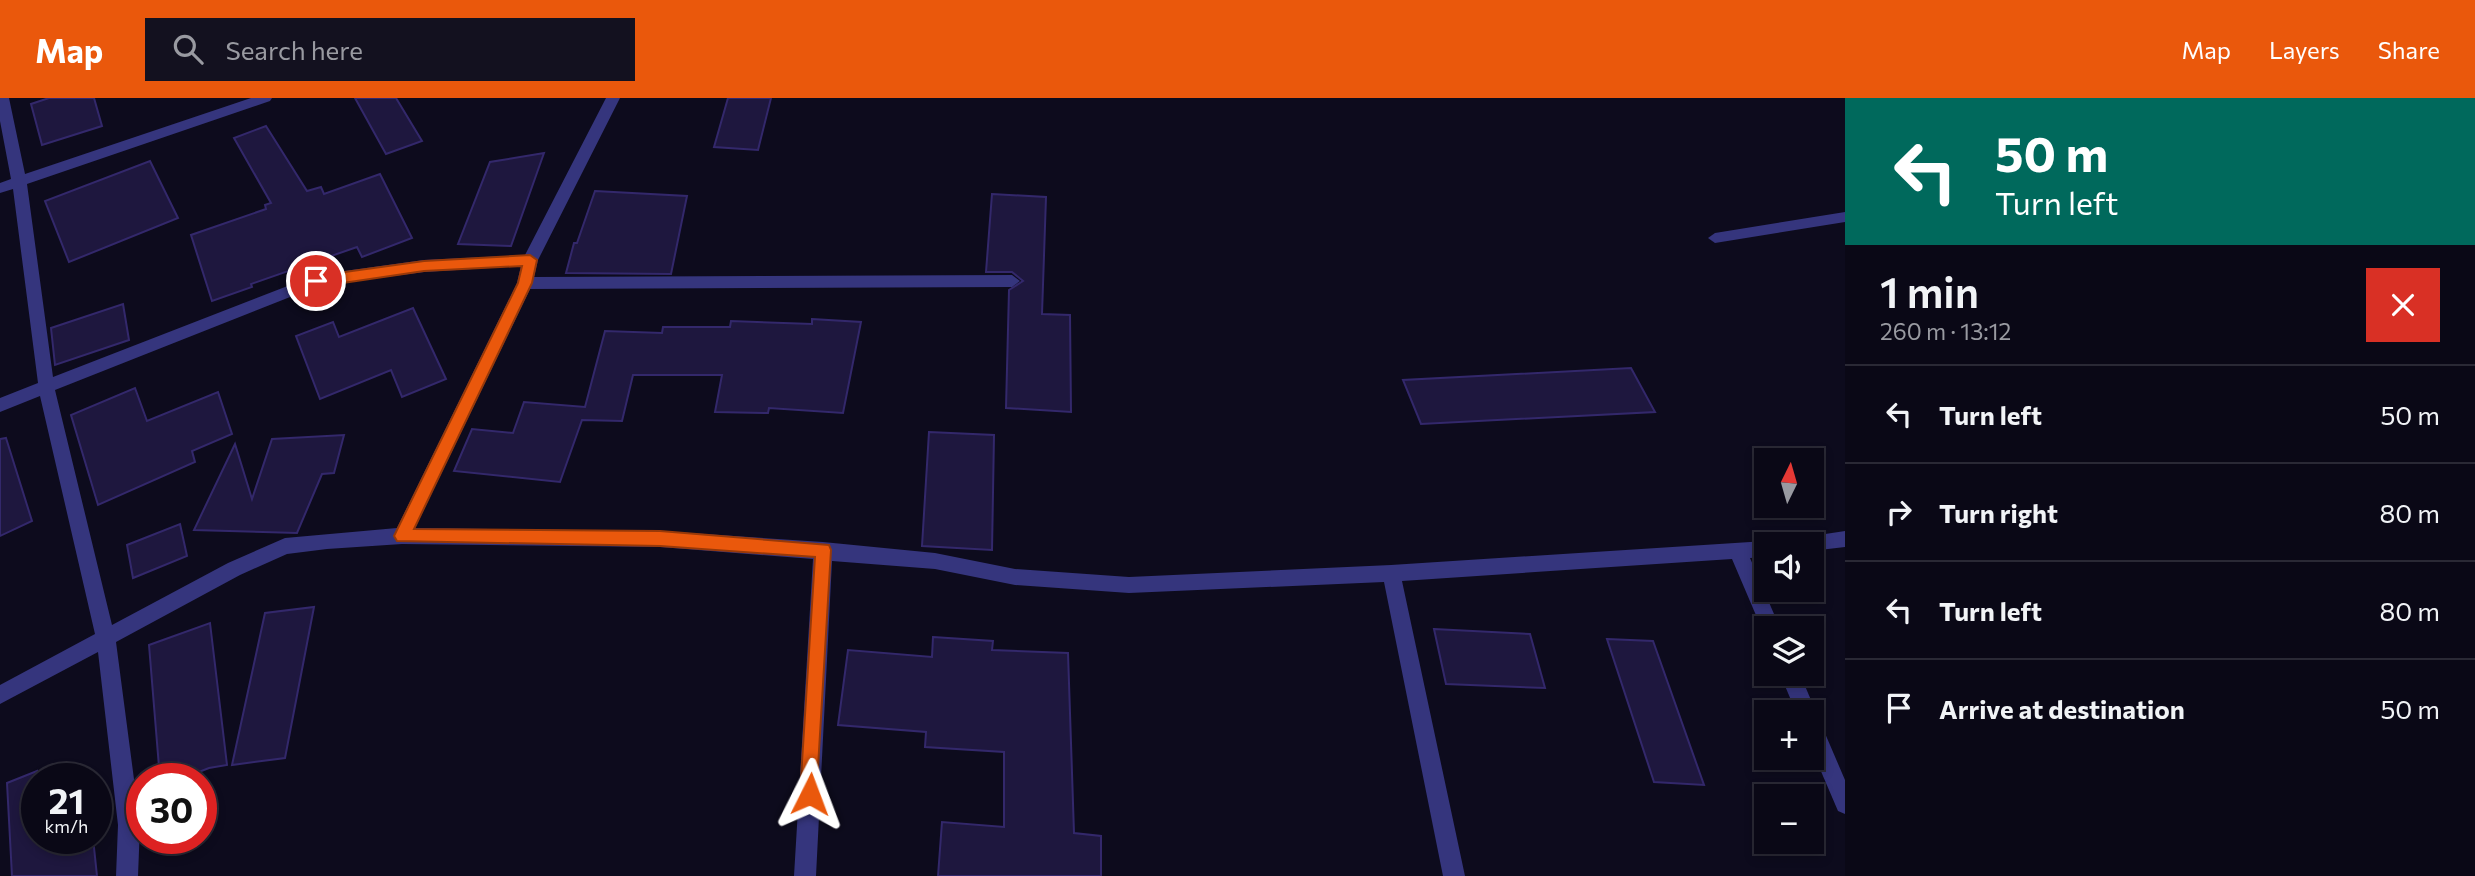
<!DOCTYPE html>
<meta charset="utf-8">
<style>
:root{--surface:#0a0816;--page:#13111f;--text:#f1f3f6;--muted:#999aa1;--line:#2a2935;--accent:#ea580c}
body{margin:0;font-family:Commissioner,sans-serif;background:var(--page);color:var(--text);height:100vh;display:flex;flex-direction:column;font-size:26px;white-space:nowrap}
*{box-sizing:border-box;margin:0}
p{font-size:23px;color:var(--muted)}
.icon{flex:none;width:38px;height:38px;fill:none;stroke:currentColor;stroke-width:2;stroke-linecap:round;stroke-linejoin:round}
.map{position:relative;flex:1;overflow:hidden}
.sheet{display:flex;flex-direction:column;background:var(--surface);width:630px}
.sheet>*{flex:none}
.banner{background:#00695c;color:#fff;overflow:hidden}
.needle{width:46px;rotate:5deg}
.tools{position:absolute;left:1754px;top:350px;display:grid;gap:14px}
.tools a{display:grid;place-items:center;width:70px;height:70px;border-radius:0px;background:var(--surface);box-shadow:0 4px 10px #0003,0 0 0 2px var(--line);font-size:35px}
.speed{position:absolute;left:21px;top:665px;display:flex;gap:14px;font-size:35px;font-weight:700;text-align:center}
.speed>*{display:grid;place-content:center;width:91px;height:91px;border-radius:50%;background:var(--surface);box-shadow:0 4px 10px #0003,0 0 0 2px var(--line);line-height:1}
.speed small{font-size:18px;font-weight:400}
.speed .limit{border:10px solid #d22;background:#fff;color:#111}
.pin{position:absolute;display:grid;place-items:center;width:60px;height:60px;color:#fff;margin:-30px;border:4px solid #fff;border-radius:50%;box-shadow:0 2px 7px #0007}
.me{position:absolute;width:77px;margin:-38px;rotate:3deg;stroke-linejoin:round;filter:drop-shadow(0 0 5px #0008)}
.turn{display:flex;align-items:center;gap:24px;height:147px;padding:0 35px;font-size:32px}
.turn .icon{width:91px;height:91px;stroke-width:2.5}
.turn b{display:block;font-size:49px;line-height:60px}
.round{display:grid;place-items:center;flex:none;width:74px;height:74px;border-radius:0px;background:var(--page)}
.headline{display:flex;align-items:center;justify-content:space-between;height:119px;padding:0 35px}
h1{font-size:42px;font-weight:600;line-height:52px}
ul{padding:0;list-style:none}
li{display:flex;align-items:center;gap:21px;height:98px;padding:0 35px;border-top:2px solid var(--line)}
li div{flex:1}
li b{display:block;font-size:26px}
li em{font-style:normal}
header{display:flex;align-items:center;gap:42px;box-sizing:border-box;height:98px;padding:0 35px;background:var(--accent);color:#fff}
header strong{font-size:33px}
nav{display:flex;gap:38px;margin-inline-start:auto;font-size:24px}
.search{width:490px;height:63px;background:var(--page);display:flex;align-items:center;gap:18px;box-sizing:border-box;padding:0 24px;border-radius:0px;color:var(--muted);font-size:26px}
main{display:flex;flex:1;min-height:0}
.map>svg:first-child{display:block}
.building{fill:#1e173e;stroke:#33286b;stroke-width:2}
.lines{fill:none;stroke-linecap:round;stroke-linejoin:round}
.service{fill:#35357d;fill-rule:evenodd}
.minor{fill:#35357d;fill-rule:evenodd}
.route{fill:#ea580c;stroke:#983908;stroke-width:2}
</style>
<header>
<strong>Map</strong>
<div class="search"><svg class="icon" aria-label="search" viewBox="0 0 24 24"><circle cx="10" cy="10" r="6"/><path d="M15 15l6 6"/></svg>Search here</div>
<nav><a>Map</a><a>Layers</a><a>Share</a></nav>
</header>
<main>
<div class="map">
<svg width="1845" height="778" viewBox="0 0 1845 778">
<rect width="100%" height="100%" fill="#0d0b1d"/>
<!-- building -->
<g class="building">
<path d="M 49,0 L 94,0 L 102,28 L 42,47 L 31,6 Z"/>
<path d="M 355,0 L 396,0 L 422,43 L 386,56 Z"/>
<path d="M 728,0 L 771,0 L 758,52 L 714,49 Z"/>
<path d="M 266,28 L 307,93 L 321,89 L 324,96 L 380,76 L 412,140 L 362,159 L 357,149 L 251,186 L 252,189 L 212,203 L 191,137 L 266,111 L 265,107 L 271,105 L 234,40 Z"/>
<path d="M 544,55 L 511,148 L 458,146 L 490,64 Z"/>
<path d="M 150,63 L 178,120 L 69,164 L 45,103 Z"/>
<path d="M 595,93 L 687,98 L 671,176 L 566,175 L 574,145 L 577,145 Z"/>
<path d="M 992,96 L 1046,99 L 1042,216 L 1070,217 L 1071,314 L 1006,310 L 1009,192 L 1023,183 L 1012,174 L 986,174 Z"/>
<path d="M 123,206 L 129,242 L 55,267 L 51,230 Z"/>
<path d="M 413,210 L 446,281 L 402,299 L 391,272 L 320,301 L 296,238 L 333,224 L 339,239 Z"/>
<path d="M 812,221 L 861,224 L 843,315 L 769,310 L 768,315 L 715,314 L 722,277 L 633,277 L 622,323 L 582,322 L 560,384 L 454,373 L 472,331 L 513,335 L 524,304 L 585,309 L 605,233 L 662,235 L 663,229 L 730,229 L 731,223 L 812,226 Z"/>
<path d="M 1631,270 L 1655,314 L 1421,326 L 1403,282 Z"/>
<path d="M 135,290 L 147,323 L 218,294 L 232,336 L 192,353 L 195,364 L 98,407 L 71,317 Z"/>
<path d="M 929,334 L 994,337 L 992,452 L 922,448 Z"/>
<path d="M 344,337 L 334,375 L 322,376 L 297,435 L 194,432 L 235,346 L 252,401 L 272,341 Z"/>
<path d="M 6,340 L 32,423 L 0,438 L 0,341 Z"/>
<path d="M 180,426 L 187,458 L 133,480 L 127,447 Z"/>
<path d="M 314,509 L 285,660 L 232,667 L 265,515 Z"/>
<path d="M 210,525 L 227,667 L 209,670 L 181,681 L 160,681 L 149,547 Z"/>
<path d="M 1434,531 L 1530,536 L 1545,590 L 1446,586 Z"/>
<path d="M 933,539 L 993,543 L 992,552 L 1068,555 L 1074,735 L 1101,738 L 1101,778 L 938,778 L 942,724 L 1004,729 L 1004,654 L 925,649 L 926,634 L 838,627 L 848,552 L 932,559 Z"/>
<path d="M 1607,541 L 1653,543 L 1704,687 L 1654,684 Z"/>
<path d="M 37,673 L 37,740 L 93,740 L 97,778 L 12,778 L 7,685 Z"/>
</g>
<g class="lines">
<!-- service -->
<path class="service" d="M 1845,114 L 1845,124 L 1715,145 L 1708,140 L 1715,135 Z"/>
<!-- minor -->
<g class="minor">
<path d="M 0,0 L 9,0 L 25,76 L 251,0 L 272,0 L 270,3 L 27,86 L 53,279 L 316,177 L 424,162 L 525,157 L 606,0 L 620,0 L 538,162 L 534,179 L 1012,177 L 1020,183 L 1012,189 L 530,191 L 415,430 L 660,433 L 823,444 L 935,455 L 1015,471 L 1129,479 L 1391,467 L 1766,443 L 1773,446 L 1766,446 L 1766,459 L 1750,460 L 1780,530 L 1766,530 L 1764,536 L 1732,461 L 1402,483 L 1465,778 L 1443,778 L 1384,484 L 1129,495 L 1015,487 L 935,471 L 832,463 L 816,778 L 794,778 L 813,461 L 660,449 L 402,446 L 327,451 L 287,456 L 240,477 L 116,544 L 140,727 L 138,778 L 116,778 L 118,727 L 98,554 L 0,606 L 0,587 L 95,536 L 40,298 L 0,314 L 0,300 L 38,285 L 13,91 L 0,95 L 0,85 L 11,81 L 0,23 ZM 521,168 L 517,185 L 397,430 L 285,440 L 228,465 L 112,527 L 55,292 L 318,188 L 424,174 Z"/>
<path d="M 1845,433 L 1845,449 L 1811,453 L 1811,446 L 1796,446 L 1799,440 Z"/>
<path d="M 1780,576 L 1800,576 L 1816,614 L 1814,618 L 1818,619 L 1845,682 L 1845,716 L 1838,713 L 1811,650 L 1811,614 L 1796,614 Z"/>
</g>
</g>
<!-- route -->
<path class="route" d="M 530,157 L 537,162 L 532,185 L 414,431 L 660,433 L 829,447 L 831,452 L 816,703 L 810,706 L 803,703 L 800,696 L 815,459 L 660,448 L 397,443 L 394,438 L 518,185 L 522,168 L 424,173 L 316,189 L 309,183 L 316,178 L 424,163 Z"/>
</svg>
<div class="tools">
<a><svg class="needle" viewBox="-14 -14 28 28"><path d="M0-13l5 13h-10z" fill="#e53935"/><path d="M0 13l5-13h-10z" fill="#999aa1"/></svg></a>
<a><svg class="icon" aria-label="sound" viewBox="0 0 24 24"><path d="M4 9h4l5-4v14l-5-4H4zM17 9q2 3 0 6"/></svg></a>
<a><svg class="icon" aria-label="layers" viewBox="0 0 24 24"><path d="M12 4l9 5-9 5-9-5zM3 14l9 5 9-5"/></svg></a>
<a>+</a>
<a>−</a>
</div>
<div class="speed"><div>21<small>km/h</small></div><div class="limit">30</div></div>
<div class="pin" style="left:316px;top:183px;background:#d93025"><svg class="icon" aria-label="arrive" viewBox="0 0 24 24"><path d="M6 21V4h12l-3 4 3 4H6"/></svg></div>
<svg class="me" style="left:810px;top:696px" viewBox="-20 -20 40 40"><path d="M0-17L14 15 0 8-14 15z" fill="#ea580c" stroke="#fff" stroke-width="4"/></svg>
</div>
<section class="sheet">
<div class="banner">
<div class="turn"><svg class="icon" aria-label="left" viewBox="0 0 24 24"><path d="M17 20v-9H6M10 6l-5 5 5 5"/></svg><div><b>50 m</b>Turn left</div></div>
</div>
<div class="headline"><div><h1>1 min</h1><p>260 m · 13:12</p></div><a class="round" style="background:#d93025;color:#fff"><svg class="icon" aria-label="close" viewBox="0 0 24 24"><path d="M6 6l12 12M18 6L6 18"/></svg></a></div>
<ul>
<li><svg class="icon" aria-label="left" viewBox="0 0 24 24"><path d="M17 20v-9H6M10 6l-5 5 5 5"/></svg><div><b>Turn left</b></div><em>50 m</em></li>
<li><svg class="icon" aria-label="right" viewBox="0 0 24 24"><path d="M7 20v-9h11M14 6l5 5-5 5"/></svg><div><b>Turn right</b></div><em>80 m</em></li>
<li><svg class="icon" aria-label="left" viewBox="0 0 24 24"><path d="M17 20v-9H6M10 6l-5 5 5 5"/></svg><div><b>Turn left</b></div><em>80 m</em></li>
<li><svg class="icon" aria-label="arrive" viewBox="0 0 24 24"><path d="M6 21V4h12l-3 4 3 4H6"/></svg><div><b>Arrive at destination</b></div><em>50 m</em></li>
</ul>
</section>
</main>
